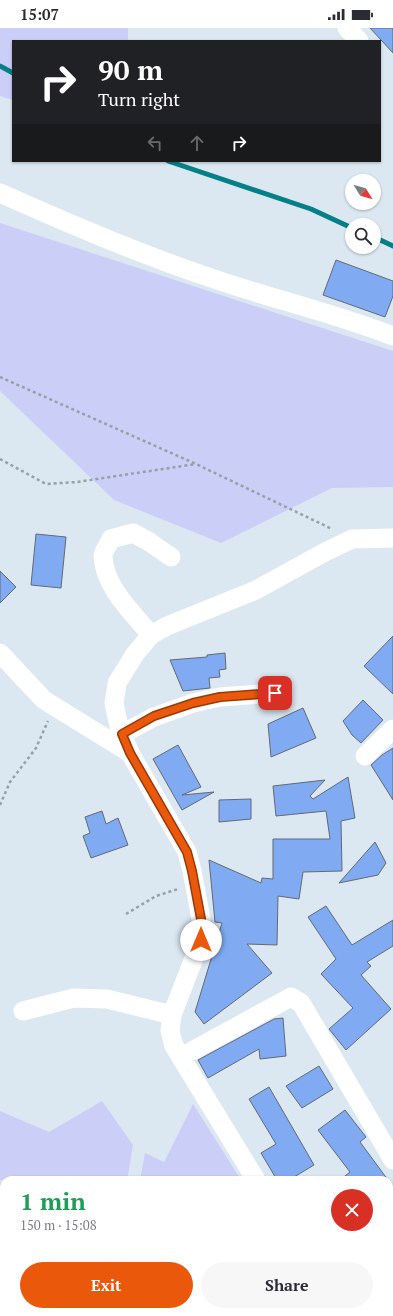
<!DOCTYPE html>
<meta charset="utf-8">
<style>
:root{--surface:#fff;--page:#f7f7f7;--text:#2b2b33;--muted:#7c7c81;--accent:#ea580c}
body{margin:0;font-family:"PT Serif",serif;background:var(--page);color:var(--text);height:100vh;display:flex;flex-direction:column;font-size:15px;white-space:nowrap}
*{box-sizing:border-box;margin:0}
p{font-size:13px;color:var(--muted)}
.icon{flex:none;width:22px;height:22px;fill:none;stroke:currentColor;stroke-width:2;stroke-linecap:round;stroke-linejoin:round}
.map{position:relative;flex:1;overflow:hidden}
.details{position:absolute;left:0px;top:1148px;width:393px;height:140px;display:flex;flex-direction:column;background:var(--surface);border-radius:12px 12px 0 0;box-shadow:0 1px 3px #0004}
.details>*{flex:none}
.banner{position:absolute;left:12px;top:12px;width:369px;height:122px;border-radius:0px;box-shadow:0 1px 3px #0004;background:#202124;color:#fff;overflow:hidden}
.needle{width:26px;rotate:127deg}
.fabs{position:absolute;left:345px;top:146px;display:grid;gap:8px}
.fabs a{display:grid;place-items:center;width:36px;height:36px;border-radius:50%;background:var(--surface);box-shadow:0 1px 3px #0004;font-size:20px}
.pin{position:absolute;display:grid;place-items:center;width:34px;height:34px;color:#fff;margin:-17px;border-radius:8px;box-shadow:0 2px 6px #0006}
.me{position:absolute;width:44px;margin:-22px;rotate:0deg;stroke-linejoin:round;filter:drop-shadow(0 0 3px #0008)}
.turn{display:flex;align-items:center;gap:14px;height:84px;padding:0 20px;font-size:18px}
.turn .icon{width:52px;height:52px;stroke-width:2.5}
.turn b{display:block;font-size:28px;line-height:34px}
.lanes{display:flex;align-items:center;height:38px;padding:0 20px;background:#0003;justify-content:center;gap:20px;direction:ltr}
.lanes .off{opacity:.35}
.round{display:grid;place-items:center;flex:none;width:42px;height:42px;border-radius:21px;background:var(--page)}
.headline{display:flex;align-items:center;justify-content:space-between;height:68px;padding:0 20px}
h1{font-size:24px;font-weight:700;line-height:30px;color:#1e9e55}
.action{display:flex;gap:8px;margin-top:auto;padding:8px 20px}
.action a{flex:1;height:46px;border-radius:24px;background:var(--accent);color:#fff;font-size:16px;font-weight:700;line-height:46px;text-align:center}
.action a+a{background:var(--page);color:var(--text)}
.status{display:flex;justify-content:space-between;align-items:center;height:28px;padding:0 20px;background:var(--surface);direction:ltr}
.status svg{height:11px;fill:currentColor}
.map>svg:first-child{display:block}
.green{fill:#cbcff7}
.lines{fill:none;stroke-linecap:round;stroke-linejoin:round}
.stream{stroke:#068088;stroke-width:5}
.building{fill:#80abf3;stroke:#636974}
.path{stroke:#96a0a7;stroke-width:2.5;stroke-dasharray:3 3;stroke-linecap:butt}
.minor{stroke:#fff;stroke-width:19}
.route-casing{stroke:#983908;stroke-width:10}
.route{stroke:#ea580c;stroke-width:7}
</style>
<div class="status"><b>15:07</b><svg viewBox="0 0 49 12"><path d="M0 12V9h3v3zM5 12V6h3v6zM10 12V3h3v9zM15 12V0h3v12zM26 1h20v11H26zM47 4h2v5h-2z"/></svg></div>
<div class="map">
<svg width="393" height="1288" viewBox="0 0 393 1288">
<rect width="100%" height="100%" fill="#dbe8f1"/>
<!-- green -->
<g class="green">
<path d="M 0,0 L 128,0 L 128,13 L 13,13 L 13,72 L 0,68 Z"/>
<path d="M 0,195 L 393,323 L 393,459 L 332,460 L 221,515 L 114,472 L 0,363 Z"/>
<path d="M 102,1073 L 133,1117 L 128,1147 L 129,1152 L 0,1152 L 0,1083 L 49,1104 Z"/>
<path d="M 193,1076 L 241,1152 L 140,1152 L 145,1125 L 164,1134 Z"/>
</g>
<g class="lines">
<!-- stream -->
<g class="stream">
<path d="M 0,38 L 13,45"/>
<path d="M 168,133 L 311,181 L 352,200"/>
<path d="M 374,209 L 393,218"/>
</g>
</g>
<!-- building -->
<g class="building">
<path d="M 370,0 L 393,0 L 393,25 Z"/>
<path d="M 336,232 L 393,253 L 393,268 L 385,289 L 323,267 Z"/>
<path d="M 36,506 L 66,509 L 61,560 L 31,557 Z"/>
<path d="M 0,543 L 16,559 L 0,575 Z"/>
<path d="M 393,608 L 393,666 L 364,638 Z"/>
<path d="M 225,625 L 226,641 L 219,642 L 220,649 L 209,650 L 210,660 L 183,663 L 170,632 L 207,629 L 207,627 Z"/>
<path d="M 363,672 L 383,692 L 361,715 L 352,707 L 343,693 Z"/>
<path d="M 303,680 L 316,710 L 271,729 L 268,696 Z"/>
<path d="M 178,717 L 201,759 L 182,767 L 214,764 L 182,782 L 153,731 Z"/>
<path d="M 393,720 L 393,772 L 371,737 L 382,727 Z"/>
<path d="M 348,749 L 355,790 L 341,793 L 342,843 L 303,844 L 299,871 L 278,868 L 277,917 L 247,916 L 272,945 L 204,996 L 195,984 L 222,895 L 215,894 L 209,832 L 261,855 L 262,850 L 273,851 L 273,811 L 330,811 L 326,783 L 276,788 L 273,758 L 325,752 L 310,768 L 313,771 Z"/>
<path d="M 251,771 L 251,791 L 219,794 L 219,772 Z"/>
<path d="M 102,783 L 106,796 L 118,790 L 128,817 L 91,830 L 83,808 L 90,805 L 85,789 Z"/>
<path d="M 375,814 L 386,835 L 378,847 L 339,855 Z"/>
<path d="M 326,878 L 352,917 L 393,892 L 393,918 L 367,934 L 371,938 L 361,947 L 391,981 L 346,1022 L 329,1001 L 353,980 L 321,946 L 336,931 L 308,889 Z"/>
<path d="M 283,990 L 286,1028 L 260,1031 L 259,1021 L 208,1050 L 198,1032 L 274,991 Z"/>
<path d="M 319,1038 L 333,1061 L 302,1080 L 286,1058 Z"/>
<path d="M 269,1059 L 314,1137 L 289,1152 L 277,1152 L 261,1125 L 276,1116 L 249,1071 Z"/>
<path d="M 345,1082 L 366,1109 L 360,1114 L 388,1152 L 340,1152 L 350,1144 L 318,1102 Z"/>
</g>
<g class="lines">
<!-- path -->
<g class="path">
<path d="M 0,349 L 196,436 L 332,501"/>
<path d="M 0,431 L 46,456 L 77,454 L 196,436"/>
<path d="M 0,777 L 10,754 L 36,720 L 48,693"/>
<path d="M 126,886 L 156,868 L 178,861"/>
</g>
<!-- minor -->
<g class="minor">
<path d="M 347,0 L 359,13"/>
<path d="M 0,165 C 72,197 144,228 220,253 C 277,272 336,286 393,308"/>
<path d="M 151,607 C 133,585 104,559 103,528 C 103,523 109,516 111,511 L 133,505 L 148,513 L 171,529"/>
<path d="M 0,625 L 44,672 L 130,725"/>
<path d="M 122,706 L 154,689 L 193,675 L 220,669 L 275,665"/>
<path d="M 365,728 L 393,701"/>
<path d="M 23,983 L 74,970 L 107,971 L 172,987"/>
<path d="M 181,1029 L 291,969 L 301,975 L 393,1132"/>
<path d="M 256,1152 L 174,1018 L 170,1003 L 172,987 L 201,912 L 201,891 L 192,843 L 187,824 L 130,725 L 119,698 L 114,676 L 117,655 L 135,626 L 151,607 L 167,598 L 256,562 L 325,524 L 352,511 L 393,510"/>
<path d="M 0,1188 L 4,1188"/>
<path d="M 0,1278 L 4,1270"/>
<path d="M 263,1284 L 270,1288"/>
<path d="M 167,1288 L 169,1284"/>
</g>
</g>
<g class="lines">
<!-- route casing -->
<g class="route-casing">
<path id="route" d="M 201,912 L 201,891 L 192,843 L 187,824 L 130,725 L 122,706 L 154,688 L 193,675 L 220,669 L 275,665"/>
</g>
<!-- route -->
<use href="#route" class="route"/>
</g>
</svg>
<div class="fabs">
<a><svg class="needle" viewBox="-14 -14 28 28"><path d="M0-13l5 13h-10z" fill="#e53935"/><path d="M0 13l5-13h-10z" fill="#7c7c81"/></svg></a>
<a><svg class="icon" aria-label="search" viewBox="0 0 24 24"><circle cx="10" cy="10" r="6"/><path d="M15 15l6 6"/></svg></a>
</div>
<div class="pin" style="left:275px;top:665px;background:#d93025"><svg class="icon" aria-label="arrive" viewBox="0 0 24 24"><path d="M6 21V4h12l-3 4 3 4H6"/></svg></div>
<svg class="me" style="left:201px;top:912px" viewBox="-20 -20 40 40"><circle r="19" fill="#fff"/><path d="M0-13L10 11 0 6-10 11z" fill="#ea580c"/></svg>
<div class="banner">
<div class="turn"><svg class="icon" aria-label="right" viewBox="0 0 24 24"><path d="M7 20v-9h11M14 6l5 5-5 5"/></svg><div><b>90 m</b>Turn right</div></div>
<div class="lanes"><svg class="icon off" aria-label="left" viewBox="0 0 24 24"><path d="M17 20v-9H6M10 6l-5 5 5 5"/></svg><svg class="icon off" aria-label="ahead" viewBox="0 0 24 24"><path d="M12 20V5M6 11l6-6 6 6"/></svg><svg class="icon" aria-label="right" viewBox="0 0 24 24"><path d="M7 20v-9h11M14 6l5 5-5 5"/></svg></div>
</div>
<section class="details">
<div class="headline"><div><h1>1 min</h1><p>150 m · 15:08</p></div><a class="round" style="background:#d93025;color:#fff"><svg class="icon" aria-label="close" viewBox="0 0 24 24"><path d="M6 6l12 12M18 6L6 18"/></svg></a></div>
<div class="action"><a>Exit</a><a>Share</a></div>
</section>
</div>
